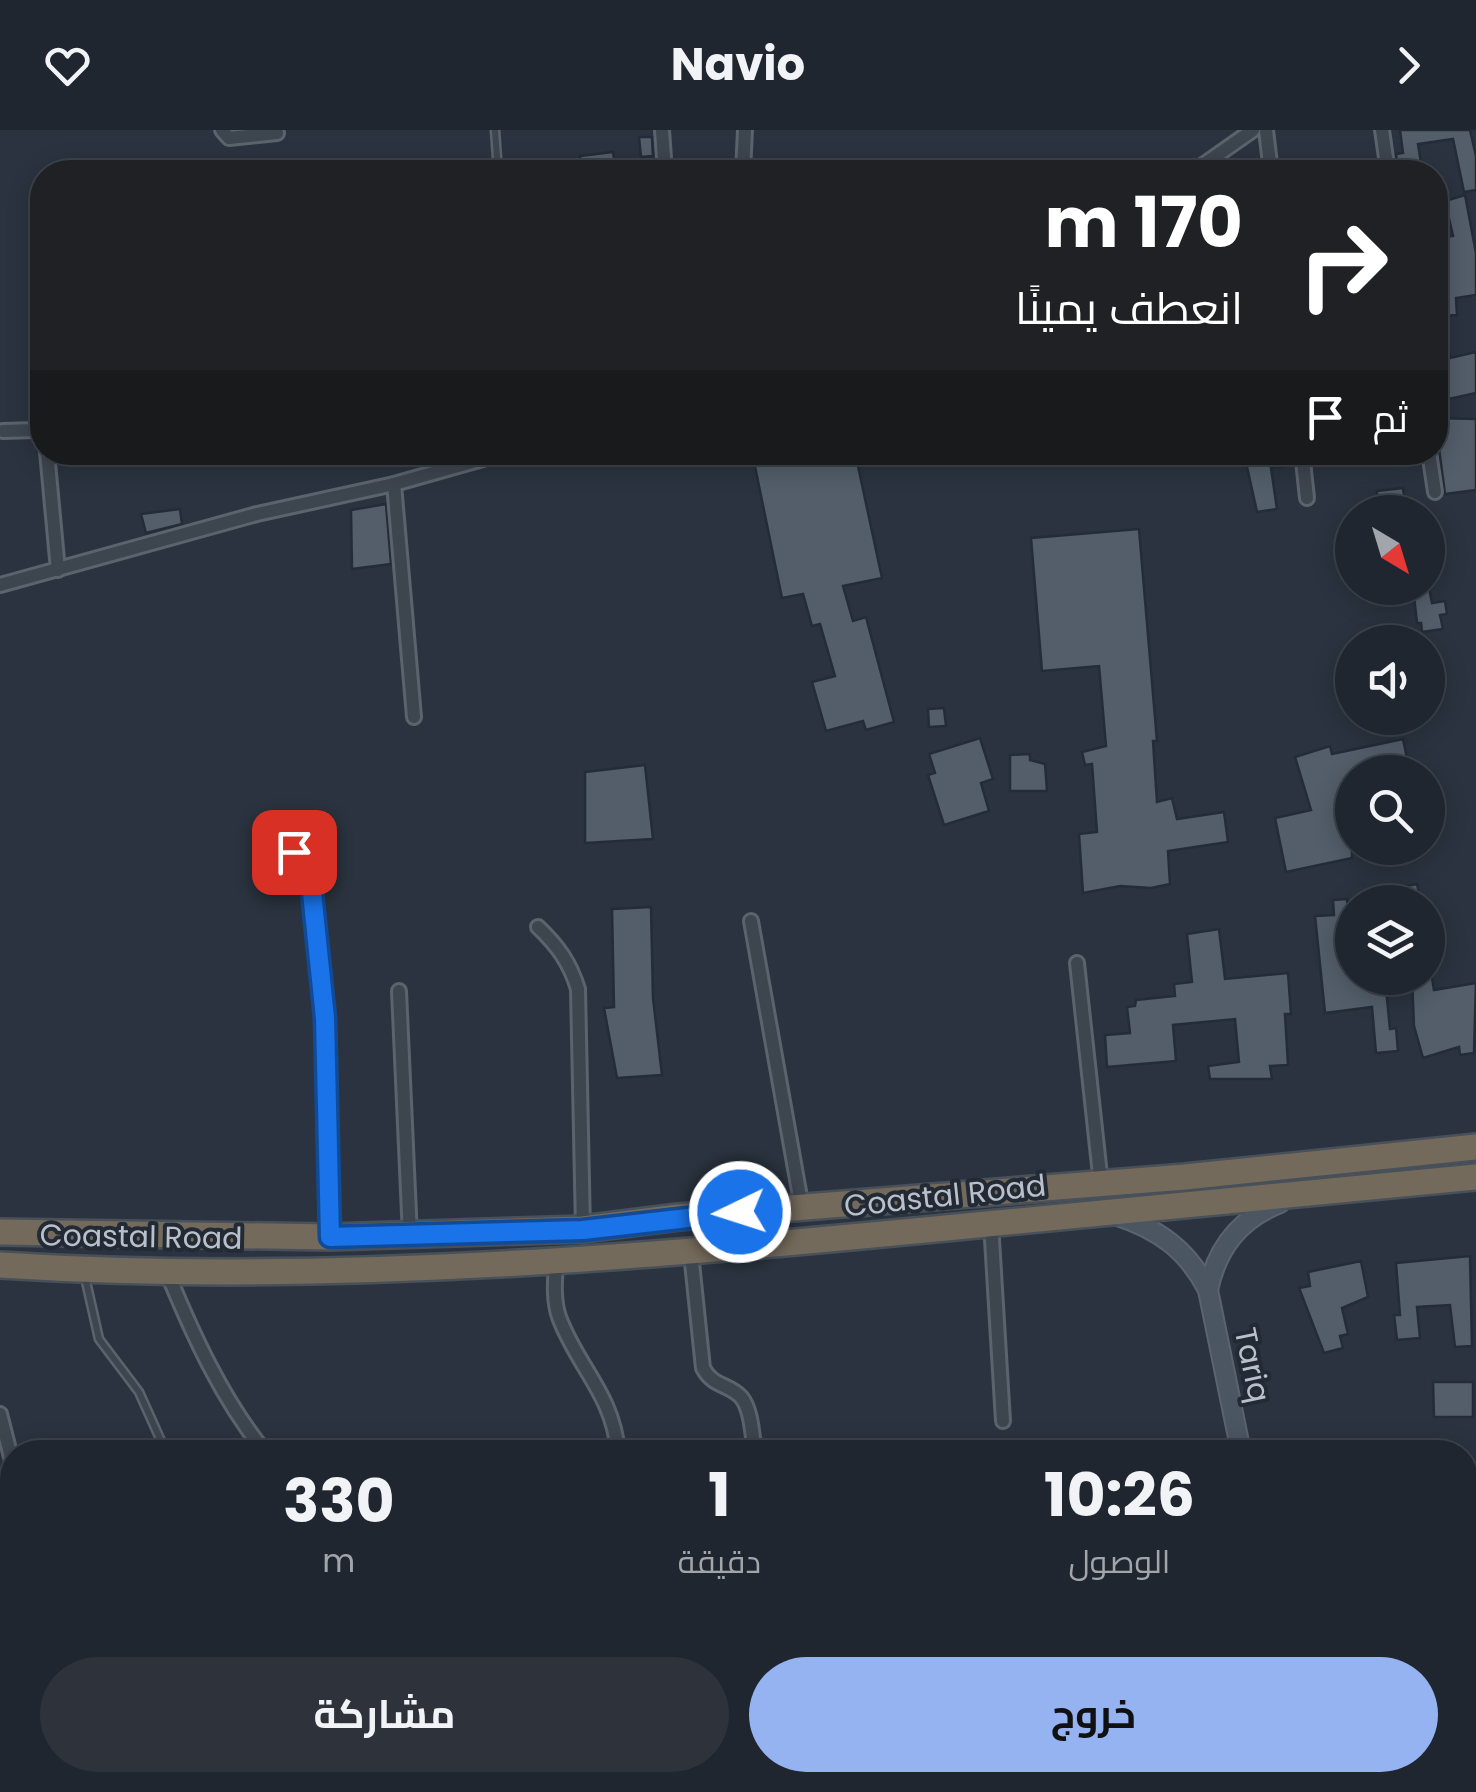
<!DOCTYPE html>
<html lang="ar">
<meta charset="utf-8">
<style>
:root{--surface:#20262f;--page:#2d323b;--text:#f1f3f6;--muted:#a2a5aa;--line:#3d434b;--accent:#95b2f1}
body{margin:0;font-family:Poppins,Cairo,sans-serif;background:var(--page);color:var(--text);direction:rtl;height:100vh;display:flex;flex-direction:column;font-size:38px;white-space:nowrap}
*{box-sizing:border-box;margin:0}
p{font-size:32px;color:var(--muted)}
.icon{flex:none;width:55px;height:55px;fill:none;stroke:currentColor;stroke-width:2;stroke-linecap:round;stroke-linejoin:round}
.map{position:relative;flex:1;overflow:hidden;direction:ltr}
.sheet{position:absolute;left:0px;top:1310px;width:1478px;height:352px;display:flex;flex-direction:column;background:var(--surface);border-radius:40px 40px 0 0;box-shadow:0 5px 25px #0003,0 0 0 2px var(--line);direction:rtl}
.sheet>*{flex:none}
.guide{position:absolute;left:30px;top:30px;width:1418px;height:305px;border-radius:40px;box-shadow:0 5px 25px #0003,0 0 0 2px var(--line);direction:rtl;background:#202124;color:#fff;overflow:hidden}
.needle{width:65px;rotate:142deg}
.controls{position:absolute;left:1335px;top:365px;display:grid;gap:20px}
.controls a{display:grid;place-items:center;width:110px;height:110px;border-radius:50%;background:var(--surface);box-shadow:0 5px 25px #0003,0 0 0 2px var(--line);font-size:50px}
.pin{position:absolute;display:grid;place-items:center;width:85px;height:85px;color:#fff;margin:-42px;border-radius:20px;box-shadow:0 5px 15px #0006}
.me{position:absolute;width:110px;margin:-55px;rotate:266deg;stroke-linejoin:round;filter:drop-shadow(0 0 8px #0008)}
.turn{display:flex;align-items:center;gap:35px;height:210px;padding:0 40px;font-size:45px}
.turn .icon{width:130px;height:130px;stroke-width:2.5}
.turn b{display:block;font-size:70px;line-height:85px}
.then{display:flex;align-items:center;height:95px;padding:0 40px;background:#0003;gap:20px;font-size:38px}
.eta{display:flex;justify-content:space-evenly;align-items:center;height:170px;text-align:center}
.eta b{font-size:60px;font-weight:700;line-height:70px}
.button{display:flex;gap:20px;margin-top:auto;padding:20px 40px}
.button a{flex:1;height:115px;border-radius:60px;background:var(--accent);color:#111;font-size:40px;font-weight:700;line-height:115px;text-align:center}
.button a+a{background:var(--page);color:var(--text)}
header{display:flex;justify-content:space-between;align-items:center;height:130px;padding:0 40px;background:var(--surface);font-size:45px;font-weight:700}
.map>svg:first-child{display:block}
.building{fill:#535e6a;stroke:#242c37;stroke-width:2.5}
.lines{fill:none;stroke-linecap:round;stroke-linejoin:round}
.lane-casing{stroke:#5b636d;stroke-width:11}
.street-casing{stroke:#5b636d;stroke-width:18}
.secondary-casing{stroke:#5b636d;stroke-width:22}
.highway-casing{stroke:#48505a;stroke-width:30}
.lane{stroke:#3d454f;stroke-width:6}
.street{stroke:#3d454f;stroke-width:12}
.secondary{stroke:#4c5562;stroke-width:18}
.highway{stroke:#746a5b;stroke-width:25}
.route-casing{stroke:#114b97;stroke-width:25}
.route{stroke:#1a73e8;stroke-width:18}
.labels{text-anchor:middle;stroke-width:8;stroke-linejoin:round;paint-order:stroke}
.street-label{font-size:30px;fill:#bac0ca;stroke:#222a35}
</style>
<header><svg class="icon" aria-label="forward" viewBox="0 0 24 24"><path d="M9 5l7 7-7 7"/></svg>Navio<svg class="icon" aria-label="heart" viewBox="0 0 24 24"><path d="M12 20l-8-8c-3-5 5-10 8-4 3-6 11-1 8 4z"/></svg></header>
<div class="map">
<svg width="1476" height="1662" viewBox="0 0 1476 1662">
<rect width="100%" height="100%" fill="#2a333f"/>
<!-- building -->
<g class="building">
<path d="M 1400,0 L 1470,0 L 1476,26 L 1476,60 L 1464,62 L 1453,9 L 1418,14 L 1422,39 L 1398,42 L 1396,24 L 1403,23 Z"/>
<path d="M 639,7 L 652,7 L 653,26 L 641,27 Z"/>
<path d="M 613,22 L 616,42 L 582,42 L 580,26 Z"/>
<path d="M 1465,65 L 1476,123 L 1476,165 L 1456,168 L 1457,185 L 1444,186 L 1450,228 L 1476,222 L 1476,263 L 1435,272 L 1435,108 L 1453,106 L 1445,71 Z"/>
<path d="M 1435,288 L 1476,289 L 1476,360 L 1445,364 Z"/>
<path d="M 752,322 L 855,322 L 882,448 L 843,456 L 853,491 L 866,487 L 894,592 L 866,600 L 863,591 L 826,601 L 812,552 L 835,546 L 820,494 L 812,496 L 803,464 L 782,468 Z"/>
<path d="M 1292,322 L 1293,335 L 1271,338 L 1277,379 L 1257,382 L 1245,328 Z"/>
<path d="M 1403,358 L 1406,382 L 1378,382 L 1377,361 Z"/>
<path d="M 386,374 L 391,434 L 352,439 L 351,380 Z"/>
<path d="M 180,379 L 182,394 L 146,403 L 141,384 Z"/>
<path d="M 1139,399 L 1157,611 L 1153,611 L 1157,672 L 1172,668 L 1177,689 L 1224,682 L 1228,712 L 1168,721 L 1170,754 L 1151,758 L 1120,756 L 1083,763 L 1079,704 L 1097,702 L 1092,634 L 1085,635 L 1082,622 L 1106,616 L 1099,536 L 1042,541 L 1031,408 Z"/>
<path d="M 1413,458 L 1429,458 L 1432,473 L 1445,471 L 1447,484 L 1440,485 L 1443,499 L 1422,502 L 1421,493 L 1417,493 Z"/>
<path d="M 944,578 L 946,596 L 929,597 L 928,579 Z"/>
<path d="M 980,608 L 993,649 L 981,653 L 989,681 L 944,695 L 928,645 L 935,643 L 929,624 Z"/>
<path d="M 1403,609 L 1410,642 L 1352,642 L 1352,728 L 1286,742 L 1275,688 L 1311,680 L 1295,627 L 1330,616 L 1332,624 Z"/>
<path d="M 1030,624 L 1030,630 L 1045,634 L 1047,661 L 1010,661 L 1010,625 Z"/>
<path d="M 645,635 L 653,709 L 585,713 L 585,642 Z"/>
<path d="M 1417,754 L 1421,772 L 1356,772 L 1356,766 Z"/>
<path d="M 1347,769 L 1352,848 L 1385,848 L 1390,899 L 1396,898 L 1398,921 L 1376,923 L 1372,877 L 1325,883 L 1315,786 L 1334,785 L 1333,770 Z"/>
<path d="M 651,777 L 653,868 L 662,945 L 617,948 L 604,878 L 614,877 L 612,779 Z"/>
<path d="M 1219,799 L 1225,849 L 1288,843 L 1291,884 L 1285,884 L 1288,935 L 1270,936 L 1272,949 L 1210,949 L 1208,936 L 1239,932 L 1235,889 L 1173,895 L 1176,931 L 1107,937 L 1105,905 L 1130,903 L 1127,877 L 1135,876 L 1136,870 L 1175,866 L 1174,854 L 1192,852 L 1187,804 Z"/>
<path d="M 1412,848 L 1432,848 L 1434,860 L 1476,853 L 1474,923 L 1460,925 L 1459,917 L 1423,928 L 1414,896 Z"/>
<path d="M 1470,1126 L 1472,1216 L 1455,1217 L 1450,1175 L 1417,1177 L 1420,1208 L 1397,1210 L 1394,1185 L 1400,1185 L 1396,1133 Z"/>
<path d="M 1361,1131 L 1368,1167 L 1342,1178 L 1348,1204 L 1340,1206 L 1343,1218 L 1324,1223 L 1299,1158 L 1310,1156 L 1308,1142 Z"/>
<path d="M 1433,1252 L 1473,1252 L 1473,1287 L 1434,1287 Z"/>
</g>
<g class="lines">
<!-- lane casing -->
<g class="lane-casing">
<g id="lane">
<path d="M 495,0 L 498,42"/>
<path d="M 85,1147 L 99,1209 L 139,1262 L 166,1322"/>
</g>
</g>
<!-- street casing -->
<g class="street-casing">
<g id="street">
<path d="M 222,0 L 229,8 L 277,3"/>
<path d="M 662,0 L 665,42"/>
<path d="M 1266,0 L 1271,42"/>
<path d="M 1382,0 L 1388,42"/>
<path d="M 743,42 L 745,0"/>
<path d="M 1193,42 L 1253,0"/>
<path d="M 3,301 L 37,300 L 42,306"/>
<path d="M 47,322 L 58,440"/>
<path d="M 1302,322 L 1307,368"/>
<path d="M 1429,322 L 1435,362"/>
<path d="M 394,354 L 414,587"/>
<path d="M 0,455 L 257,384 L 394,354 L 508,322"/>
<path d="M 263,723 L 294,722 L 309,743 L 325,887 L 330,1107"/>
<path d="M 751,791 L 802,1078"/>
<path d="M 538,797 C 558,816 570,833 578,859 L 583,1099"/>
<path d="M 1077,833 L 1101,1054"/>
<path d="M 399,861 L 410,1106"/>
<path d="M 991,1093 L 1003,1291"/>
<path d="M 691,1123 L 703,1238 C 713,1257 729,1254 741,1267 C 752,1280 752,1306 755,1322"/>
<path d="M 556,1132 C 555,1150 553,1169 559,1187 C 578,1238 613,1264 618,1322"/>
<path d="M 167,1142 C 193,1205 222,1269 265,1322"/>
<path d="M 0,1284 L 12,1331"/>
<path d="M 487,1650 L 492,1662"/>
<path d="M 573,1650 L 594,1662"/>
<path d="M 441,1662 L 441,1650"/>
</g>
</g>
<!-- secondary casing -->
<g class="secondary-casing">
<g id="secondary">
<path d="M 1115,1085 C 1158,1099 1187,1119 1208,1160 L 1241,1322"/>
<path d="M 1208,1160 C 1217,1118 1239,1089 1280,1073"/>
<path d="M 1291,1650 L 1292,1662"/>
</g>
</g>
<!-- highway casing -->
<g class="highway-casing">
<g id="highway">
<path d="M 0,1102 L 330,1107 L 583,1099 L 678,1087 L 1185,1047 L 1476,1017"/>
<path d="M 0,1135 C 330,1156 659,1126 987,1094 C 1150,1077 1313,1064 1476,1047"/>
</g>
</g>
<!-- lane -->
<use href="#lane" class="lane"/>
<!-- street -->
<use href="#street" class="street"/>
<!-- secondary -->
<use href="#secondary" class="secondary"/>
<!-- highway -->
<use href="#highway" class="highway"/>
</g>
<g class="lines">
<!-- route casing -->
<g class="route-casing">
<path id="route" d="M 294,722 L 310,743 L 325,888 L 330,1107 L 583,1100 L 740,1082"/>
</g>
<!-- route -->
<use href="#route" class="route"/>
</g>
<g class="labels">
<!-- street labels -->
<g class="street-label">
<text transform="translate(945 1066) rotate(-6)" y="10">Coastal Road</text>
<text transform="translate(141 1107) rotate(1)" y="10">Coastal Road</text>
<text transform="translate(1252 1235) rotate(78)" y="10">Tariq</text>
</g>
</g>
</svg>
<div class="controls">
<a><svg class="needle" viewBox="-14 -14 28 28"><path d="M0-13l5 13h-10z" fill="#e53935"/><path d="M0 13l5-13h-10z" fill="#a2a5aa"/></svg></a>
<a><svg class="icon" aria-label="sound" viewBox="0 0 24 24"><path d="M4 9h4l5-4v14l-5-4H4zM17 9q2 3 0 6"/></svg></a>
<a><svg class="icon" aria-label="search" viewBox="0 0 24 24"><circle cx="10" cy="10" r="6"/><path d="M15 15l6 6"/></svg></a>
<a><svg class="icon" aria-label="layers" viewBox="0 0 24 24"><path d="M12 4l9 5-9 5-9-5zM3 14l9 5 9-5"/></svg></a>
</div>
<div class="pin" style="left:294px;top:722px;background:#d93025"><svg class="icon" aria-label="arrive" viewBox="0 0 24 24"><path d="M6 21V4h12l-3 4 3 4H6"/></svg></div>
<svg class="me" style="left:740px;top:1082px" viewBox="-20 -20 40 40"><circle r="17" fill="#1a73e8" stroke="#fff" stroke-width="3"/><path d="M0-11L8 9 0 5-8 9z" fill="#fff"/></svg>
<div class="guide">
<div class="turn"><svg class="icon" aria-label="right" viewBox="0 0 24 24"><path d="M7 20v-9h11M14 6l5 5-5 5"/></svg><div><b>170 m</b>انعطف يمينًا</div></div>
<div class="then">ثم<svg class="icon" aria-label="arrive" viewBox="0 0 24 24"><path d="M6 21V4h12l-3 4 3 4H6"/></svg></div>
</div>
<section class="sheet">
<div class="eta">
<div><b>10:26</b><p>الوصول</p></div>
<div><b>1</b><p>دقيقة</p></div>
<div><b>330</b><p>m</p></div>
</div>
<div class="button"><a>خروج</a><a>مشاركة</a></div>
</section>
</div>
